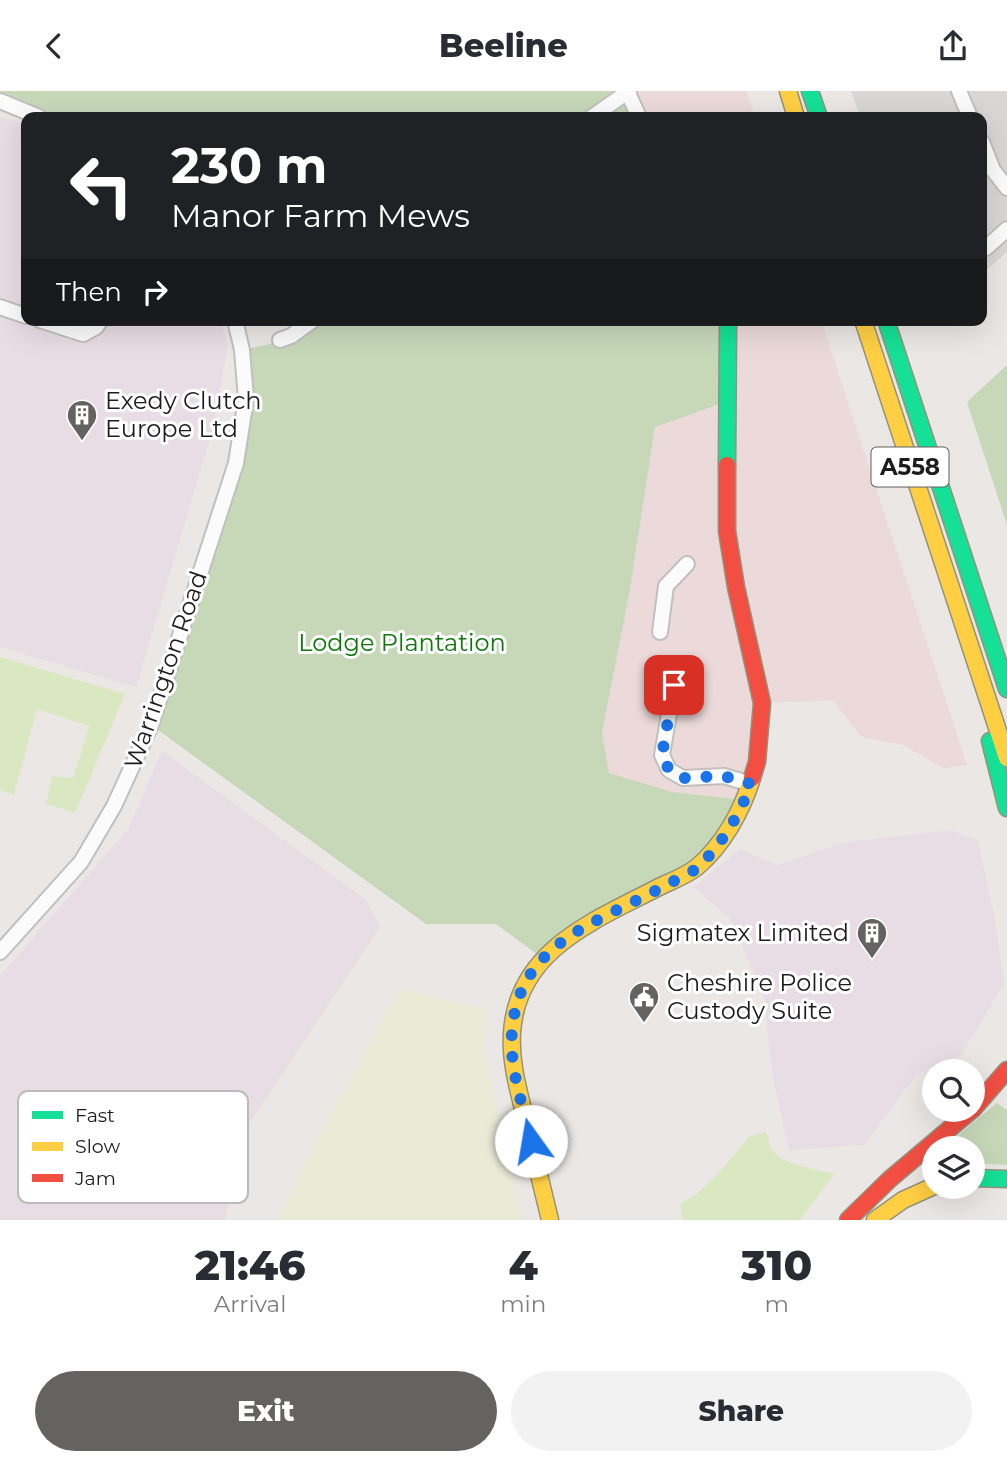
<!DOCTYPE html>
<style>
:root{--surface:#fff;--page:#f2f2f3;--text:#2b2b33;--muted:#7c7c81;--accent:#646362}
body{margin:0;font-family:Montserrat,sans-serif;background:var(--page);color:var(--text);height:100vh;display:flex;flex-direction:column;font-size:26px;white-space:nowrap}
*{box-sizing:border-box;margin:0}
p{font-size:23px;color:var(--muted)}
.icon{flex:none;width:38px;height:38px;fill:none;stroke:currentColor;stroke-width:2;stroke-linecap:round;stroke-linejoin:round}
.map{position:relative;height:1129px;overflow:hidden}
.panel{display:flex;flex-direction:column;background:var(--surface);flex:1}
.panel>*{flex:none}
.banner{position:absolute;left:21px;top:21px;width:966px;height:214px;border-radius:14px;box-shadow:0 7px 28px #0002;background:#202124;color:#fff;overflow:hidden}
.fabs{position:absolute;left:922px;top:968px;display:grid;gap:14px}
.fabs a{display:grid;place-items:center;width:63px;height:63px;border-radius:50%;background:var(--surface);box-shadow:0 7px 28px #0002;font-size:35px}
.pin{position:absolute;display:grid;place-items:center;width:60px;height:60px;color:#fff;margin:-30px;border-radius:14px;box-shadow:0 4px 10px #0006}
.me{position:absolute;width:77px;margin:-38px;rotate:347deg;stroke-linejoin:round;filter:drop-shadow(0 0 5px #0008)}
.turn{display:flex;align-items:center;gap:24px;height:147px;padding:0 35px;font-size:32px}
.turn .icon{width:91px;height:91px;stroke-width:2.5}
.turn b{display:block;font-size:49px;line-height:60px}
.then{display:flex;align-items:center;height:66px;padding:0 35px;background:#0003;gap:14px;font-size:26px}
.eta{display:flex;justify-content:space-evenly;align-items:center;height:119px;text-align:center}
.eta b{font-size:42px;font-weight:800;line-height:49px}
.cta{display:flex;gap:14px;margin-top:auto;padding:14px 35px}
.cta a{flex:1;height:80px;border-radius:42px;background:var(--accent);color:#fff;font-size:28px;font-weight:800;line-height:80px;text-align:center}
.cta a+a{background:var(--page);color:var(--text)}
header{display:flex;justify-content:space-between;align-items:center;height:91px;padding:0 35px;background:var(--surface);font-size:32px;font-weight:800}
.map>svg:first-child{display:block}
.residential{fill:#d9d7d6}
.commercial{fill:#ecdada}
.industrial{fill:#e8dce5}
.religious{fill:#d8d7d6}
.farmland{fill:#ebead7}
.grass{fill:#dae8c2}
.forest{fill:#c7d8b9}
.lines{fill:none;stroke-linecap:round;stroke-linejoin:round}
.street-casing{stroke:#c1c0bf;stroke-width:18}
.fast-casing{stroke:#94937d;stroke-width:19}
.slow-casing{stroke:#94937d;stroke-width:19}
.jam-casing{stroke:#94937d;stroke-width:19}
.street{stroke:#fcfbfb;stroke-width:14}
.fast{stroke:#16e098;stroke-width:16}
.slow{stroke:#ffcf43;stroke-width:16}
.jam{stroke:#f24e42;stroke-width:16}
.route{stroke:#1a73e8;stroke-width:12;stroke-dasharray:0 21.6}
.labels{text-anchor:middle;stroke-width:6;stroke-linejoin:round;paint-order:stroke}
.shield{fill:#fff;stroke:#606060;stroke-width:2}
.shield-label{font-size:23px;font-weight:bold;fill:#1c1c1c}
.poi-label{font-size:24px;fill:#1c1c1c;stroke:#fff;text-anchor:start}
.park-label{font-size:24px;fill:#0e770c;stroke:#fff}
.street-label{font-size:24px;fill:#1c1c1c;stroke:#fff}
.key{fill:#fff;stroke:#bbb;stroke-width:2}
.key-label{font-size:19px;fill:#1c1c1c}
</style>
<header><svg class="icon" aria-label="back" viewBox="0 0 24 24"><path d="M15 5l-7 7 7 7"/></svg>Beeline<svg class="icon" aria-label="share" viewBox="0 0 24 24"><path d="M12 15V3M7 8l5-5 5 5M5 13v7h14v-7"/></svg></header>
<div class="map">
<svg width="1007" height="1129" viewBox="0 0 1007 1129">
<rect width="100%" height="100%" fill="#eae7e4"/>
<!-- residential -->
<path class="residential" d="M 851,0 L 1007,0 L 1007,161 L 982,183 L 982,26 L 860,26 Z"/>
<!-- commercial -->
<g class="commercial">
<path d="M 629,0 L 746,0 L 755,26 L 639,26 Z"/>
<path d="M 728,229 L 821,229 L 967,674 L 944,677 L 903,654 L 861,646 L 833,609 L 763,612 L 745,709 L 672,701 L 609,682 L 602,642 L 629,504 L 655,335 L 728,310 Z"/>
</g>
<!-- industrial -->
<g class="industrial">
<path d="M 0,26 L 26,34 L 26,229 L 220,229 L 228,253 L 212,340 L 136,596 L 0,556 Z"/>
<path d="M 162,660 L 366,809 L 380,836 L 241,1045 L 225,1129 L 0,1129 L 0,885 L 129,737 Z"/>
<path d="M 950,739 L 978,750 L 994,824 L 1004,893 L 961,964 L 917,983 L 864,1054 L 789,1059 L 772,982 L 764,905 L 731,829 L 694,796 L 740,758 L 777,774 L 842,752 Z"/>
</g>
<!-- religious -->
<path class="religious" d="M 655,566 L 703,573 L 696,619 L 648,612 Z"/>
<!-- farmland -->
<path class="farmland" d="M 399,897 L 470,915 L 486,916 L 484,957 L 522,1129 L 278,1129 L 307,1067 Z"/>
<!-- grass -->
<g class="grass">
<path d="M 0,566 L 125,603 L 75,722 L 46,713 L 52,685 L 73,687 L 89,635 L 37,618 L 14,704 L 0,699 Z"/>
<path d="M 766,1041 C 768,1047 770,1058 775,1063 C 786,1073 821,1081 835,1082 L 800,1129 L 683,1129 L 680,1113 L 697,1103 L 718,1083 L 749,1046 Z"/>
</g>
<!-- forest -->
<g class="forest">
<path d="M 0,0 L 629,0 L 639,26 L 39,26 L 0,10 Z"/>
<path d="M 307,229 L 728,229 L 728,310 L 655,336 L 629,504 L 602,642 L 609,682 L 672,701 L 745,709 L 696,777 L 542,867 L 496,833 L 426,833 L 151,634 L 236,372 L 242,259 L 270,253 Z"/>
<path d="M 1007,274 L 1007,434 L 967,311 Z"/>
<path d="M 997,1012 L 1007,1019 L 1007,1074 L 973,1072 L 973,1057 L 943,1057 Z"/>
</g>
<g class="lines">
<!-- street casing -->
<g class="street-casing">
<g id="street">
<path d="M 959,0 L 970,26"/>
<path d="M 628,2 L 639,26"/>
<path d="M 0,10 L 39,26"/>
<path d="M 592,26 L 629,0"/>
<path d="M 982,51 L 993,79 L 1007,97"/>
<path d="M 986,157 L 1007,138"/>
<path d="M 0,216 L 26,225"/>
<path d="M 40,229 L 83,243 L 96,236 L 101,229"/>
<path d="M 280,249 L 291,245 L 313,229"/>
<path d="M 660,541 L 666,495 L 687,473"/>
<path d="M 674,594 L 662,664 L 669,679 L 683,687 L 724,685 L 751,693"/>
<path d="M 0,861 L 81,771 L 114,715 L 151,634 L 236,372 L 246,308 L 242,259 L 235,229"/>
</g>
</g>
<!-- fast casing -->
<g class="fast-casing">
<g id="fast">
<path d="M 810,0 L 819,26"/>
<path d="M 886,229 L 1007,598"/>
<path d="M 727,374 L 728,229"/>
<path d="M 990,650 L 1007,717"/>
<path d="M 973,1087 L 1007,1088"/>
</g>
</g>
<!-- slow casing -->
<g class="slow-casing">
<g id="slow">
<path d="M 788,0 L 796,26"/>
<path d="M 863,229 L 1007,667"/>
<path d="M 550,1129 C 542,1096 534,1063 526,1030 C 519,1001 510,972 512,942 C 517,858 596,829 659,796 C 671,790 686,785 697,776 C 723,754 742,720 752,687"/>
<path d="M 875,1129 L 903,1109 L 934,1095"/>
</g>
</g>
<!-- jam casing -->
<g class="jam-casing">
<g id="jam">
<path d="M 727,374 L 727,440 L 736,496 L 762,612 L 757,671 L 752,687"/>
<path d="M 973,1018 L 1007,979"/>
<path d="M 848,1129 L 890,1088 L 973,1018"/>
</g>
</g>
<!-- street -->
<use href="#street" class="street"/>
<!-- fast -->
<use href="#fast" class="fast"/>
<!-- slow -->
<use href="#slow" class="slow"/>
<!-- jam -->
<use href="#jam" class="jam"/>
</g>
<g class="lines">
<!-- route -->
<path class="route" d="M 531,1050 C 523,1014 509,977 512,940 C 519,850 599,832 664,795 C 675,789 688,784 697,777 C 721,755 740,723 751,693 L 724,685 L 683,687 L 669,679 L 662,664 L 674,594"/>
</g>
<!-- icons -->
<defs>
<g id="building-pin" transform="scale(1.575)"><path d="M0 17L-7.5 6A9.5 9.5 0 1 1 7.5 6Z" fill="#646362" stroke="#fff"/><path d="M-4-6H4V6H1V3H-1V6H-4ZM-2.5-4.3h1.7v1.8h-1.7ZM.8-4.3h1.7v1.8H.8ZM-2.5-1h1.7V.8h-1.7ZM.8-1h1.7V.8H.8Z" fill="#fff"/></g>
<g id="civic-pin" transform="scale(1.575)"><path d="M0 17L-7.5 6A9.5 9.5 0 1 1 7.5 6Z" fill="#646362" stroke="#fff"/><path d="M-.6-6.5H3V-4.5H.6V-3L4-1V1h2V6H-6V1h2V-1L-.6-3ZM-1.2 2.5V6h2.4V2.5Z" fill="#fff"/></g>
</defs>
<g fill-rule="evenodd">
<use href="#building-pin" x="82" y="324"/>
<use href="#building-pin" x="872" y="842"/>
<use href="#civic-pin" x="644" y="906"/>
</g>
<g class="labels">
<!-- shield labels -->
<rect class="shield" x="871.5" y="356.5" width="77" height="39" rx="5"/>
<g class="shield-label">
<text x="910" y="384">A558</text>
</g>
<!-- poi labels -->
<g class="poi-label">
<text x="105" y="318">Exedy Clutch<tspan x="105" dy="28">Europe Ltd</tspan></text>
<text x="849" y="850" text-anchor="end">Sigmatex Limited</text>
<text x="667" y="900">Cheshire Police<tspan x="667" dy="28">Custody Suite</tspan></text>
</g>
<!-- park labels -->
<g class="park-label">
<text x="402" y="560">Lodge Plantation</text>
</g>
<!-- street labels -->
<g class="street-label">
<text transform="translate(166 579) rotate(-71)" y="8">Warrington Road</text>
</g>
</g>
<!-- legend -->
<rect x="18" y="1000" width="230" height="112" rx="10" class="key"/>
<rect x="32" y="1020" width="31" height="8" fill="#16e098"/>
<rect x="32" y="1051" width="31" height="9" fill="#ffcf43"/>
<rect x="32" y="1083" width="31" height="8" fill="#f24e42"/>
<g class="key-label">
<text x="75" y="1031">Fast</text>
<text x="75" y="1062">Slow</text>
<text x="75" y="1094">Jam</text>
</g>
</svg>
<div class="fabs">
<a><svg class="icon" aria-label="search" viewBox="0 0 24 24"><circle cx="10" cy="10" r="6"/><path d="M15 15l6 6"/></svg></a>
<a><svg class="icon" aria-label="layers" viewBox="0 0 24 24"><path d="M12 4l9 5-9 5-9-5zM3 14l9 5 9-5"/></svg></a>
</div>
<div class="pin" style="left:674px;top:594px;background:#d93025"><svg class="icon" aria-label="arrive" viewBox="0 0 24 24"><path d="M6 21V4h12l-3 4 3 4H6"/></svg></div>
<svg class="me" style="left:531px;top:1050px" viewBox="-20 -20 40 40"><circle r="19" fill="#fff"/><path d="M0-13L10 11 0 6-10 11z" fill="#1a73e8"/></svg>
<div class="banner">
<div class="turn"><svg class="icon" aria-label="left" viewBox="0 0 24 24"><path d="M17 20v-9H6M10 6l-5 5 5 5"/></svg><div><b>230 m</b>Manor Farm Mews</div></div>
<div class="then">Then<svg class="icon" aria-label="right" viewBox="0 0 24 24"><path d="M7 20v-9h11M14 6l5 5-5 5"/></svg></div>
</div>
</div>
<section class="panel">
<div class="eta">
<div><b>21:46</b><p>Arrival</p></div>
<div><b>4</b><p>min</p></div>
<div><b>310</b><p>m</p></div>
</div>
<div class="cta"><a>Exit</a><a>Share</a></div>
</section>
